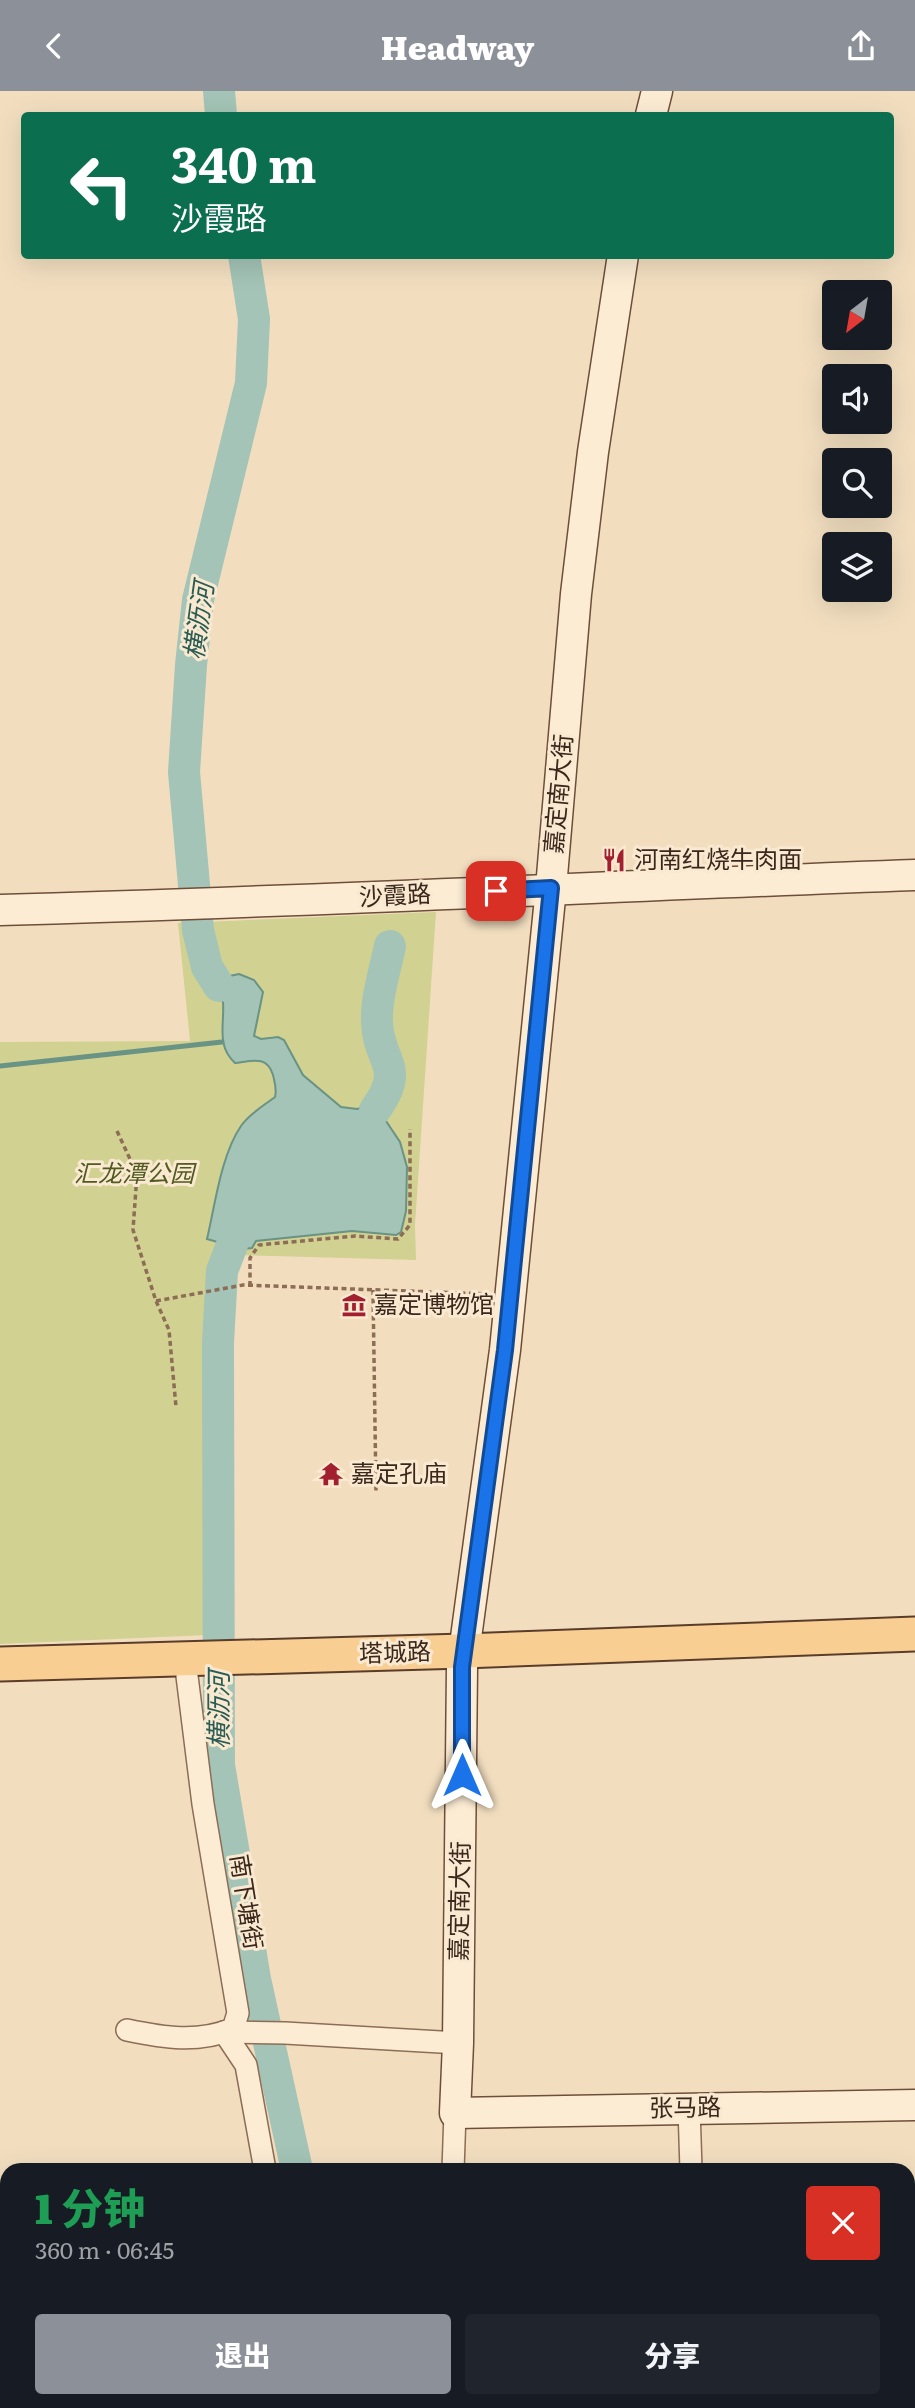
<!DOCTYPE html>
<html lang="zh">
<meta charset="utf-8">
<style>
:root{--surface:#171b24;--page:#20242c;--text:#f1f3f6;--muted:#9ea1a6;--accent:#8c9099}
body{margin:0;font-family:Literata,"Noto Sans SC",serif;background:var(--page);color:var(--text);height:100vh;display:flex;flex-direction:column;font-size:26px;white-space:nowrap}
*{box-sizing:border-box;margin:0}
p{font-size:23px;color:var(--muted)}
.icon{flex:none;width:38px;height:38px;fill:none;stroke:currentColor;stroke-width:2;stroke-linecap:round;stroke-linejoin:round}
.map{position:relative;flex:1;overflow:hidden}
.details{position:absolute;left:0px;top:2072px;width:915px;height:245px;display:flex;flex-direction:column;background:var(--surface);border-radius:21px 21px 0 0;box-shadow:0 7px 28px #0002}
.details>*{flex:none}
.hud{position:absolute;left:21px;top:21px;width:873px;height:147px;border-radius:7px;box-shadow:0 7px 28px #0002;background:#0b6e4f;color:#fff;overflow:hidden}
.needle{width:46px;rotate:211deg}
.buttons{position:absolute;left:822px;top:189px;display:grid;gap:14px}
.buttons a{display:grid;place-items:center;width:70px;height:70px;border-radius:7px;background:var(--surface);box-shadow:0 7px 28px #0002;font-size:35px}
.pin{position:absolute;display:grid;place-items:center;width:60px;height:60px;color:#fff;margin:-30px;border-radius:14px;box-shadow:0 4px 10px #0006}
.me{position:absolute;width:77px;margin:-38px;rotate:0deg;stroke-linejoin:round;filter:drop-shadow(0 0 5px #0008)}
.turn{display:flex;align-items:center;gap:24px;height:147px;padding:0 35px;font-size:32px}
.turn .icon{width:91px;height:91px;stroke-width:2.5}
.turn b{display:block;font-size:49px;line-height:60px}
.round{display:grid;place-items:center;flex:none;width:74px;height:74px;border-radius:7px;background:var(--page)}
.summary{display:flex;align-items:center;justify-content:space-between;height:119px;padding:0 35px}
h1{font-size:42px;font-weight:800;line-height:52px;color:#1e9e55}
.action{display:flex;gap:14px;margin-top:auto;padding:14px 35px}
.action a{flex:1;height:80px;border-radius:7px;background:var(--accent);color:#fff;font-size:28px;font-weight:800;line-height:80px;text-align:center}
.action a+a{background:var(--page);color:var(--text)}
header{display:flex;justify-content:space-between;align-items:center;height:91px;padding:0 35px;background:var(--accent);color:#fff;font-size:32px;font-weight:800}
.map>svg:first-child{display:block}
.green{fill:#d1d192}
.water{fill:#a3c4b6;stroke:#699384;stroke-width:2}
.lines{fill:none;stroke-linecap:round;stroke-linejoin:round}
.stream{stroke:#699384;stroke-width:5}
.river{stroke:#a3c4b6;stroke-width:32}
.street-casing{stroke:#8d6d56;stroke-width:24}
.secondary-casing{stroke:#6f4e39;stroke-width:33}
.primary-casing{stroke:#5a3c2a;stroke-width:37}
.path{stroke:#8d6d56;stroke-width:3.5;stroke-dasharray:5 3.5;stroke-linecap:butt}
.street{stroke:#fcecd4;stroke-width:21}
.secondary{stroke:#fcecd4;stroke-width:30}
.primary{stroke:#f9ce93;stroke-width:33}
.route-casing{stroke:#114b97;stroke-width:18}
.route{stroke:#1a73e8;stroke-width:12}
.labels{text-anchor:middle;stroke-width:6;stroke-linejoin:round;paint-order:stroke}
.street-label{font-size:24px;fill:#3b271c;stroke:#f9e9d0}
.poi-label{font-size:24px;fill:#3b271c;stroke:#f9e9d0;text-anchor:start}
.park-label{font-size:24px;font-style:italic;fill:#515a20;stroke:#f9e9d0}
.water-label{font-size:26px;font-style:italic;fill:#295c54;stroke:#f9e9d0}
</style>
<header><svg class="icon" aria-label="back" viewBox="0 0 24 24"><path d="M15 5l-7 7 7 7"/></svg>Headway<svg class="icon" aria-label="share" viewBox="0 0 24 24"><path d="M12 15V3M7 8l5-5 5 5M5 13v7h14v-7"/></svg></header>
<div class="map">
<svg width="915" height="2317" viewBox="0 0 915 2317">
<rect width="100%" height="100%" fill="#f2debf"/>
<!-- green -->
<path class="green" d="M 436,821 L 415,1134 L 416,1169 L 240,1164 L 230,1228 L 231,1543 L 0,1553 L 0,951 L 190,950 L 178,832 Z"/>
<!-- water -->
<path class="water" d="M 239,883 L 254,889 L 263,901 L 254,945 L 261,948 L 278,946 L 284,949 L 303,984 L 341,1016 L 357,1018 L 369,1015 L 380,1021 L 400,1051 L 407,1076 L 406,1120 L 401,1141 L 396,1144 L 352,1140 L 256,1150 L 252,1157 L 242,1158 L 207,1148 C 215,1114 221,1064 241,1035 C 249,1023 263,1015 275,1006 C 277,998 275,992 273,984 C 267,964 252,970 235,972 C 211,950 231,922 219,895 L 225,886 Z"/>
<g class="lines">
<!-- stream -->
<path class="stream" d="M 0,975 L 222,951"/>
<!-- river -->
<g class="river">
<path d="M 219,0 L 221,24"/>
<path d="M 219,895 L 207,876 L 198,839 L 184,681 L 191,574 L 198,509 L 251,292 L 254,228 L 244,164"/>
<path d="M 375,1019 C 407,975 378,972 377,931 C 376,907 385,879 390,855"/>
<path d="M 232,1154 L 222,1180 L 218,1252 L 219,1674 L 255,1888 L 297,2079"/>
<path d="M 330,2310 L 330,2317"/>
<path d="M 0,2316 L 5,2317"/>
</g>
<!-- street casing -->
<g class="street-casing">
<g id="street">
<path d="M 127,1939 C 165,1947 197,1952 233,1938 L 238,1922 L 203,1713 L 187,1585"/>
<path d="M 224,1941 L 285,1942 L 458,1952"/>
<path d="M 224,1941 L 246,1974 L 265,2079"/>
<path d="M 689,2017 L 691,2079"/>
<path d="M 453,2079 L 455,2022"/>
<path d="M 0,2299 L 7,2300"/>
<path d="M 113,2310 L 185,2317"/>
<path d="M 300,2310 L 301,2317"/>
<path d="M 445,2317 L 445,2310"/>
<path d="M 728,2317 L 729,2310"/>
</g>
</g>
<!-- secondary casing -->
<g class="secondary-casing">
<g id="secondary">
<path d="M 651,24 L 657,0"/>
<path d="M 623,164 L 593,361 L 576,503 L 551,797 L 505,1259 L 462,1576 L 458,1952 L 455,2022 L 915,2014"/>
<path d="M 0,819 C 305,811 610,795 915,784"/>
</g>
</g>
<!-- primary casing -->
<g class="primary-casing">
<path id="primary" d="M 0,1573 L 464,1560 L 915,1543"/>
</g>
<!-- path -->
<g class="path">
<path d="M 117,1040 L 137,1083 L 133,1139 L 156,1210 L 169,1239 L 176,1316"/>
<path d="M 250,1195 L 250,1167 L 259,1154 L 355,1145 L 398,1148 L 410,1134 L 410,1038"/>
<path d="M 373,1199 L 376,1401"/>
<path d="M 156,1210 L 243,1194 L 488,1203"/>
</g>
<!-- street -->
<use href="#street" class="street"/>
<!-- secondary -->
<use href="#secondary" class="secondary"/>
<!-- primary -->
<use href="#primary" class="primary"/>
</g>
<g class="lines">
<!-- route casing -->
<g class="route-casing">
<path id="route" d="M 462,1684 L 462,1576 L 505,1259 L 551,797 L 496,800"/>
</g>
<!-- route -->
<use href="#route" class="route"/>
</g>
<!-- icons -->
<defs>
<g id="restaurant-bare" transform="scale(1.89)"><path d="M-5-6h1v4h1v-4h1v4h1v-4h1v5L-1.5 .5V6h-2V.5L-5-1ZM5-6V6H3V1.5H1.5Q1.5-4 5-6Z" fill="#a21f2f" stroke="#f9e9d0" stroke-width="2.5" paint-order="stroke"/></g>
<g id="museum-bare" transform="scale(1.89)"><path d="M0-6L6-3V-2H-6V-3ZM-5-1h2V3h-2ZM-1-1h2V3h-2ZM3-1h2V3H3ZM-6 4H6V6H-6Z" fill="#a21f2f" stroke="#f9e9d0" stroke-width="2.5" paint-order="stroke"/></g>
<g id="temple-bare" transform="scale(1.89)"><path d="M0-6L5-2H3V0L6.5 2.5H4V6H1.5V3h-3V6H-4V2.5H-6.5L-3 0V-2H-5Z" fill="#a21f2f" stroke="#f9e9d0" stroke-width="2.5" paint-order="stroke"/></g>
</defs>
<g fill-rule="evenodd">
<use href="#restaurant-bare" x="614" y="769"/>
<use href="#museum-bare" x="354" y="1214"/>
<use href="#temple-bare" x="331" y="1383"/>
</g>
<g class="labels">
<!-- street labels -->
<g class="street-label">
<text transform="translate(559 703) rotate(-85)" y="8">嘉定南大街</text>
<text transform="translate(395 805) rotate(-3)" y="8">沙霞路</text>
<text transform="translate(395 1562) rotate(-2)" y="8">塔城路</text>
<text transform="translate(460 1810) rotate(-89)" y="8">嘉定南大街</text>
<text transform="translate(246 1811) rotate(81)" y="8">南下塘街</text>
<text transform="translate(685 2017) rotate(-1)" y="8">张马路</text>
</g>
<!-- poi labels -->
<g class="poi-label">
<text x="634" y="777">河南红烧牛肉面</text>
<text x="374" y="1222">嘉定博物馆</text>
<text x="351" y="1391">嘉定孔庙</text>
</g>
<!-- park labels -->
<g class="park-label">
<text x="134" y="1091">汇龙潭公园</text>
</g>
<!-- water labels -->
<g class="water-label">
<text transform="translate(199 530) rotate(-82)" y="9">横沥河</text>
<text transform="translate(219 1619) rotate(-90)" y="9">横沥河</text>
</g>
</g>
</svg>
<div class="buttons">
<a><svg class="needle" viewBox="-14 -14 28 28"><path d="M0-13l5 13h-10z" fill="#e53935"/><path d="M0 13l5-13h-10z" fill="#9ea1a6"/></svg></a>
<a><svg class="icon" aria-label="sound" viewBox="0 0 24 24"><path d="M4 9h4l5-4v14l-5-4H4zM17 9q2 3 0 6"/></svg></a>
<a><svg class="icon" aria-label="search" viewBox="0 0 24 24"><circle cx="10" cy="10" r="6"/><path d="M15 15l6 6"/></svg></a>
<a><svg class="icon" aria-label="layers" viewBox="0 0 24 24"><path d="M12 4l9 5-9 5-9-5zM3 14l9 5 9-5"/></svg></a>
</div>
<div class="pin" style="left:496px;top:800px;background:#d93025"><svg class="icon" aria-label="arrive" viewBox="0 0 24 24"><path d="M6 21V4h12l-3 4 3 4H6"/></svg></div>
<svg class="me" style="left:462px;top:1684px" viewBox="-20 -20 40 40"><path d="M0-17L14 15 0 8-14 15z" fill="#1a73e8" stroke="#fff" stroke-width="4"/></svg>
<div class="hud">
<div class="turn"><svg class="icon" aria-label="left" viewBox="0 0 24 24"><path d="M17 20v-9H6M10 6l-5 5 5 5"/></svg><div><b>340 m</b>沙霞路</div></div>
</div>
<section class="details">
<div class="summary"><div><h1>1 分钟</h1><p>360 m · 06:45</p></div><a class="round" style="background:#d93025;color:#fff"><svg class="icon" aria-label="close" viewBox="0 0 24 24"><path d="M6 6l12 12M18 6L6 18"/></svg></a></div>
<div class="action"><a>退出</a><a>分享</a></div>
</section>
</div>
